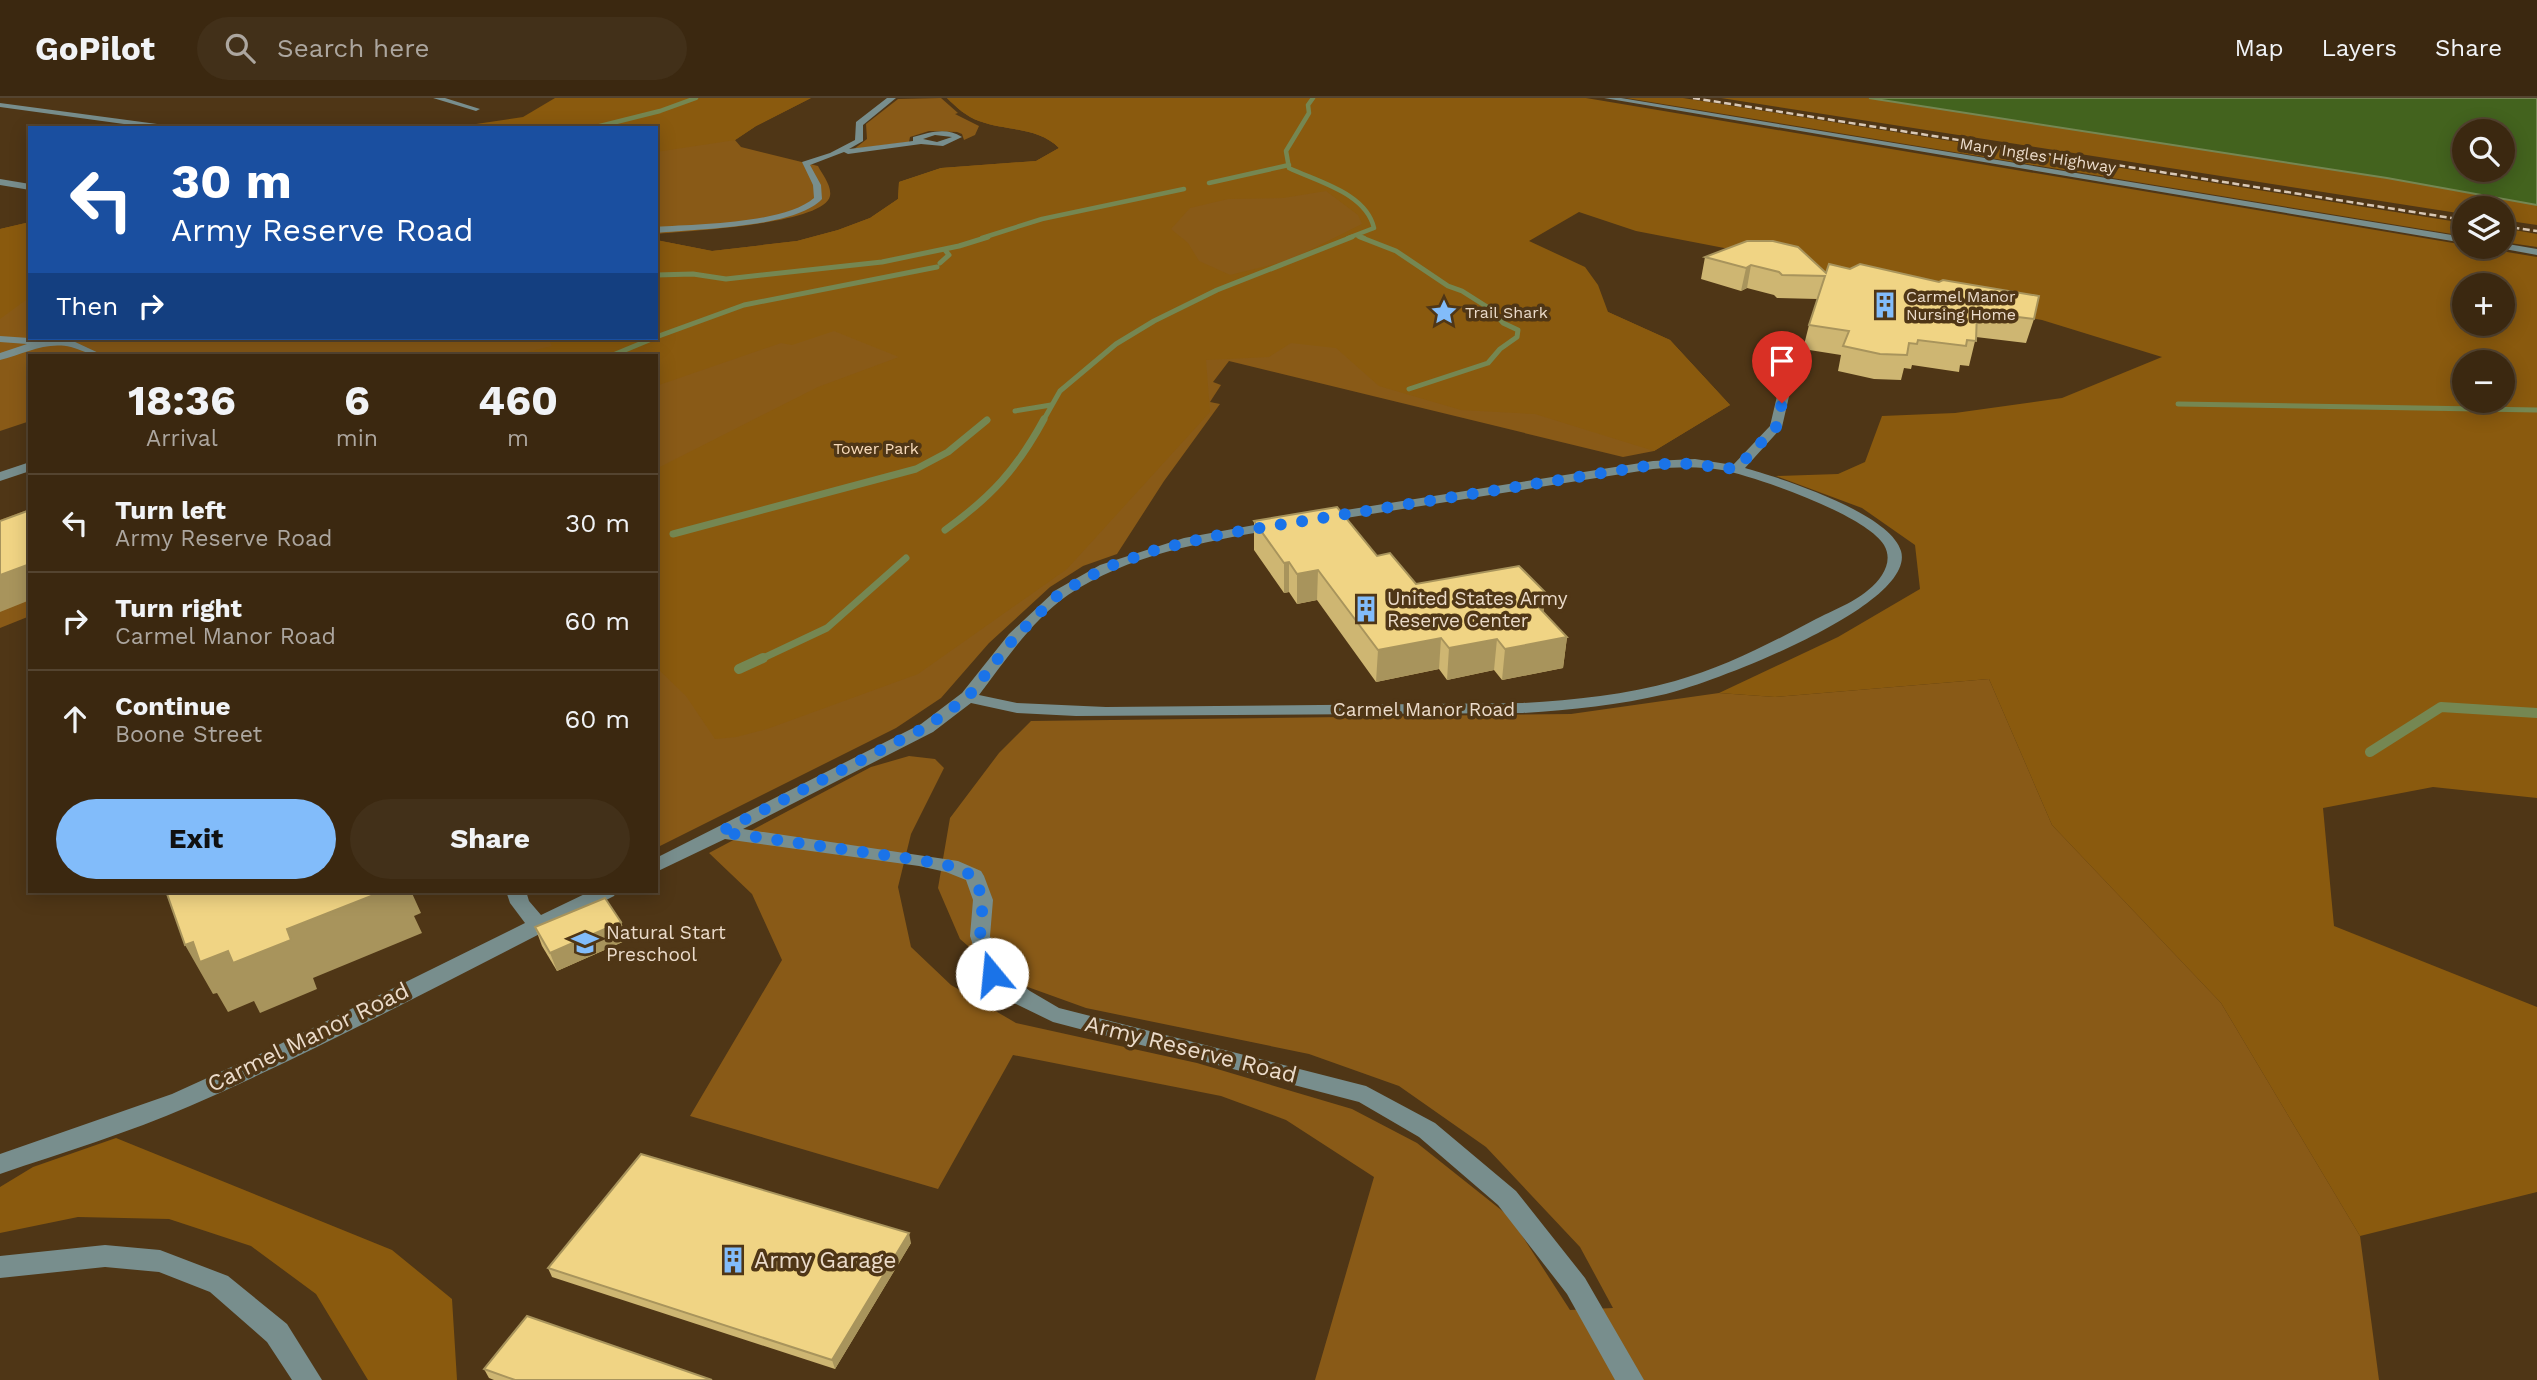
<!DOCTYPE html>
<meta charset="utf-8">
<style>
:root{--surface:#3b2810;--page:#423019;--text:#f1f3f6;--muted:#aca69f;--line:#544430;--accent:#82bcfa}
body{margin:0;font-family:"Work Sans",sans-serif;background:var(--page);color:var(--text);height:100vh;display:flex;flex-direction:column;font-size:26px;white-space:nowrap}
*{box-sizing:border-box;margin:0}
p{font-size:23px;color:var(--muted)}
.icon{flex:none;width:38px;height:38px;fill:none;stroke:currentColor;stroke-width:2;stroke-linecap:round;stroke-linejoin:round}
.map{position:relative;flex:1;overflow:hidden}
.side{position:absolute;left:28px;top:256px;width:630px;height:539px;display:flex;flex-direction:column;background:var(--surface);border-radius:0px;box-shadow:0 4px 18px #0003,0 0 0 2px var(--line)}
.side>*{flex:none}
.hud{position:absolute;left:28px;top:28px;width:630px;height:214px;border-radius:0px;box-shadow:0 4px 18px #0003,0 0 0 2px var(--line);background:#1a4fa0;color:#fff;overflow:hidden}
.buttons{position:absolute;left:2452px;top:21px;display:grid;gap:14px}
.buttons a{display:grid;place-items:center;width:63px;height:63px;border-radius:50%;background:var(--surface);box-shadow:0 4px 18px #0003,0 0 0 2px var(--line);font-size:35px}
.pin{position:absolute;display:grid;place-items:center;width:60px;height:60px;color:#fff;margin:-72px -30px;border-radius:50% 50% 50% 0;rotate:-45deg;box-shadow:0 0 7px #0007}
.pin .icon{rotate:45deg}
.me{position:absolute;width:77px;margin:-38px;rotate:343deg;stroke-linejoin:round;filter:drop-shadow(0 0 5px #0008)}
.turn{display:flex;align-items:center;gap:24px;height:147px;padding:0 28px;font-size:32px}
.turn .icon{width:91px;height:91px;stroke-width:2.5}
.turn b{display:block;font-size:49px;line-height:60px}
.then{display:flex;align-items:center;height:66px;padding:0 28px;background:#0003;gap:14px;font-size:26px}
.eta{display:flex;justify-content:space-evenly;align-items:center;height:119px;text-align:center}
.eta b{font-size:42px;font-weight:700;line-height:49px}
.action{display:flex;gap:14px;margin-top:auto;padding:14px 28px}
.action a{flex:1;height:80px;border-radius:42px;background:var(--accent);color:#111;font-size:28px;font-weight:700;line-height:80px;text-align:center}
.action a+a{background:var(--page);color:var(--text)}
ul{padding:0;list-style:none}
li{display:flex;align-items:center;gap:21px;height:98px;padding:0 28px;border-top:2px solid var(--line)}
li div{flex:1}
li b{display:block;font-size:26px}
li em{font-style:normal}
header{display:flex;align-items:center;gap:42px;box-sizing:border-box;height:98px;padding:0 35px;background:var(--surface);border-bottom:2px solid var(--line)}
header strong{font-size:33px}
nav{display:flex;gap:38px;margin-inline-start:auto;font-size:24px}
.search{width:490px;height:63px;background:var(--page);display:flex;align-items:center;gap:18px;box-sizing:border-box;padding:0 24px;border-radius:38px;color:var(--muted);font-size:26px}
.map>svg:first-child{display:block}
.green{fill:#895a17}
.forest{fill:#8a5a0e;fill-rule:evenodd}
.water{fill:#43631e;stroke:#758752;stroke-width:2;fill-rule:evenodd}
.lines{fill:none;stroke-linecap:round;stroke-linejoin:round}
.stream-far3{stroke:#758752;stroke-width:4.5}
.stream-far2{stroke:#758752;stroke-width:5}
.stream-far1{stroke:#758752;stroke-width:7}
.stream{stroke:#758752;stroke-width:10}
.minor{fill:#788e8d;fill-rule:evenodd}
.rail{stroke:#d9c8b5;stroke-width:2.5;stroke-dasharray:7 3.5;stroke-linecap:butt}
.wall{fill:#ceb672}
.shaded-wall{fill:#a8945c}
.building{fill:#f0d484;stroke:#a8945c;stroke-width:2}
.route{stroke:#1a73e8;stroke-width:12;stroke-dasharray:0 21.6}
.labels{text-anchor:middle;stroke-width:7;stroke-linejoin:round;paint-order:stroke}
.far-street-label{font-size:16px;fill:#ebdbca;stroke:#4f3616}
.far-poi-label{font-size:16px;fill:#ebdbca;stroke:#4f3616;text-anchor:start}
.far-park-label{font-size:16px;fill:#f9dcbc;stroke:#4f3616}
.poi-label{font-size:19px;fill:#ebdbca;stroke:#4f3616;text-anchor:start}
.street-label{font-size:19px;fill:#ebdbca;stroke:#4f3616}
.near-street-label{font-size:23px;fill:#ebdbca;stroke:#4f3616}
.near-poi-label{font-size:23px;fill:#ebdbca;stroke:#4f3616;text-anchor:start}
</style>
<header>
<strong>GoPilot</strong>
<div class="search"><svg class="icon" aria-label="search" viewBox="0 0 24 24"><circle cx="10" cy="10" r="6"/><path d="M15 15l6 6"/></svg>Search here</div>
<nav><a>Map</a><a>Layers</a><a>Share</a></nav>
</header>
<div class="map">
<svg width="2537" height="1282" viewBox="0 0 2537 1282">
<rect width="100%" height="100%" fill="#4f3616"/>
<!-- green -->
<g class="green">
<path d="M 811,0 L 756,28 L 735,42 L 741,49 L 818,68 C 822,76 832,88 830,98 C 823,127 684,133 656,136 L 656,30 L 565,30 Z"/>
<path d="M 941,0 L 958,15 L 955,16 L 979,28 L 975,37 L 964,42 L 962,36 L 957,34 L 929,33 L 910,39 L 909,44 L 854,51 L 867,41 L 866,26 L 898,1 Z"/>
<path d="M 947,0 L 1586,0 L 1530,100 L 1513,171 L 1670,242 L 1730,307 L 1654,353 L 1623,359 L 1229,263 L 1213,284 L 1221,287 L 1210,304 L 1220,306 L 1164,383 L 1117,456 L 1083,468 L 1050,489 L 989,545 L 941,600 L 896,630 L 656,750 L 656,257 L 30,257 L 30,323 L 0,333 L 0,131 L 30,124 L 30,240 L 656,240 L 656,142 L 712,153 L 797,143 L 838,132 L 870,120 L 898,101 L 899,84 L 941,70 L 1036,63 L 1059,50 C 1038,29 1006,33 979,23 C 967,19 956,9 947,0 Z"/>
<path d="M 30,411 L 30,518 L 0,530 L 0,422 Z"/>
<path d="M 1989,581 L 2052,727 L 2221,905 L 2360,1138 L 2379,1282 L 1315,1282 L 1374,1079 L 1286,1022 L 1221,998 L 1013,957 L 938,1091 L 690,1018 L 782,862 L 752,796 L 709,755 L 871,669 L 909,658 L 935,661 L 944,670 L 911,736 L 898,789 L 911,849 L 951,887 L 1016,925 L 1197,965 L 1352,1011 L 1417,1045 L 1510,1119 L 1570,1212 L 1613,1210 L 1580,1149 L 1486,1049 L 1399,988 L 1309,956 L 1086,910 L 1006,881 L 960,841 L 938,790 L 950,720 L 999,655 L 1031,623 L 1571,616 L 1719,595 L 1775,599 Z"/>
</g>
<!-- forest -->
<g class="forest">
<path d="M 555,0 L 811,0 L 756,28 L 735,42 L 656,54 L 656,30 L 449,30 L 523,19 Z"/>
<path d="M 947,0 L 1586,0 L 2537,159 L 2537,700 L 2433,689 L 2323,710 L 2334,828 L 2537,909 L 2537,1094 L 2360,1138 L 2221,905 L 2052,727 L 1989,581 L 1775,599 L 1719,595 L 1838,539 L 1920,491 L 1915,447 L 1862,410 L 1776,378 L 1838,376 L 1865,364 L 1882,318 L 1955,315 L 2062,300 L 2162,259 L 2042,222 L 1839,186 L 1802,165 L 1636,133 L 1579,114 L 1529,143 L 1585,169 L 1598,187 L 1608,214 L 1670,242 L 1730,307 L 1654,353 L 1535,316 L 1461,312 L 1379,288 L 1336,250 L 1291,245 L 1269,259 L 1206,262 L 1210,314 L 1067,471 L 918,576 L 767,631 L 736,639 L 715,641 L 686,598 L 656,569 L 656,371 L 818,289 L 899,259 L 834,233 L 792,247 L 781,245 L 656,288 L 656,257 L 515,257 L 552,248 L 548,240 L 656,240 L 656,142 L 712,153 L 797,143 L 838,132 L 870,120 L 898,101 L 899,84 L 941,70 L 1036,63 L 1059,50 C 1038,29 1006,33 979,23 C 967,19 956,9 947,0 ZM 1326,93 L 1358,117 L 1362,126 L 1288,163 L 1230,177 L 1199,163 L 1188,145 L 1171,131 L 1190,110 L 1228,101 L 1283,100 ZM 2464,187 L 2502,187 L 2502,226 L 2464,226 ZM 2464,264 L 2502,264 L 2502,303 L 2464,303 Z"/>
<path d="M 1626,0 L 1683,0 L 2464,125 L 2464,138 Z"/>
<path d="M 1721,0 L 1869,0 L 1928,8 L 2387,80 L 2537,107 L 2537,127 L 2503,122 L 2502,110 L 2464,110 L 2464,116 Z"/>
<path d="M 30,124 L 30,199 L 0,221 L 0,131 Z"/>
<path d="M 2503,130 L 2537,136 L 2537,149 L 2503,144 Z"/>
<path d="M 116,1040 L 392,1152 L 452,1201 L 457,1282 L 368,1282 L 316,1196 L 251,1148 L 169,1121 L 78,1119 L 0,1135 L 0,1089 L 33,1069 Z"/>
</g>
<!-- water -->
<path class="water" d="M 1869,0 L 2537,0 L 2537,107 L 2387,80 ZM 2464,33 L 2502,33 L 2502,72 L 2464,72 Z"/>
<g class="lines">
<!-- stream-far3 -->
<g class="stream-far3">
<path d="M 1313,0 L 1308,7 L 1309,15 L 1286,53 L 1289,70 C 1318,84 1366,95 1374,130 L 1348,140"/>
<path d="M 592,30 L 660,13 L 696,0"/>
<path d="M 1209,85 L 1289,67"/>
<path d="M 1358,138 L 1364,140"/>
<path d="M 982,140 L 1042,121 L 1184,91"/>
</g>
<!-- stream-far2 -->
<g class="stream-far2">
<path d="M 1360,139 L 1396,153 L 1448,188 L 1462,193 L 1492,212 L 1503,225 L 1518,232 L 1517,239 L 1500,251 L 1488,265 L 1409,291"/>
<path d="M 940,165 L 949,157 L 945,152"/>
<path d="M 656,177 L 693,176 L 726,181 L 882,164 L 959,148 L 988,139"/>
<path d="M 656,239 L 744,207 L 937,169"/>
<path d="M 613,257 L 654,240"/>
<path d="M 2178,306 L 2537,312"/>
<path d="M 1015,313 L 1051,307"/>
<path d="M 1043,323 L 1060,293 L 1116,246 L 1154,223 L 1217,192 L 1352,139"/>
</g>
<!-- stream-far1 -->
<g class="stream-far1">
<path d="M 945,432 C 991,399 1017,371 1044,321"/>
<path d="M 673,436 L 916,371 L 948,354 L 987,322"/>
<path d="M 759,562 L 827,530 L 906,460"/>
</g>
<!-- stream -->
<g class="stream">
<path d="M 739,571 L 763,560"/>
<path d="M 2370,654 L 2441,609 L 2537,615"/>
</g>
<!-- minor -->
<g class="minor">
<path d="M 433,0 L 445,0 L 480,11 L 476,13 Z"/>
<path d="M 887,0 L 896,0 L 863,27 L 863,43 L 849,51 L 913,43 L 913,39 C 931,34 946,29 962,39 L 943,48 L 921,46 L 848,56 L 844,54 L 810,67 L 821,87 L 822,101 C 795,130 697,131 656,135 L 656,129 C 696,126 784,126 814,100 L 813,87 L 802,64 L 830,55 L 855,42 L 856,24 ZM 935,37 L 952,39 L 937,44 L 923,41 Z"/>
<path d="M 1604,0 L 1621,0 L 2464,139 L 2464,145 Z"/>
<path d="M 0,5 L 172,28 L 176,30 L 153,30 L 0,9 Z"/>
<path d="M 0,81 L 30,86 L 30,92 L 0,87 Z"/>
<path d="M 2502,145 L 2537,151 L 2537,157 L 2499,150 L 2502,149 Z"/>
<path d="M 0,238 L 73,243 L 103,257 C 89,258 83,252 71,249 C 46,243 24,256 0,262 L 0,255 L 27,246 L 0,244 Z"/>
<path d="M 1787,277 L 1793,281 L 1782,329 L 1745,370 C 1781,380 1890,415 1901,453 C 1917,508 1709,586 1666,596 C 1619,607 1571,612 1523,615 L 1076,618 L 1017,615 L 971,605 L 933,634 L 743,731 L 958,763 L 981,773 L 984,778 L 993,802 L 990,838 L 1001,872 L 1030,893 L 1059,910 L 1366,988 L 1435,1025 L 1516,1093 L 1585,1180 L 1644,1282 L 1615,1282 L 1567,1196 L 1498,1107 L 1419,1039 L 1359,1004 L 1053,924 L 1014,905 L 984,881 L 970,838 L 973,802 L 966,782 L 946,774 L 919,768 L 725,741 L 656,774 L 656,760 L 921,626 L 962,595 L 1009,536 L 1056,492 L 1100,467 L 1184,440 L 1276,423 L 1283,427 L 1276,431 C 1205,444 1129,456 1068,497 C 1032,522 1005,563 979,597 L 1017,605 L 1106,609 L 1523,605 C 1574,602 1626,597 1675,583 C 1725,569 1771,545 1816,521 C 1838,510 1868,499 1882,477 C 1888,468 1890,457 1884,447 C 1866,417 1757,379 1722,372 C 1699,368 1676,369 1653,371 L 1321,424 L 1314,420 L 1321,416 L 1653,363 L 1695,361 L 1733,367 L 1770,328 L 1781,281 Z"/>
<path d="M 30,364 L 30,373 L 0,383 L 0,374 Z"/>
<path d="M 506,793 L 526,793 L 529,803 L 541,817 L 591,793 L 617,793 L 614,798 C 473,869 334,945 190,1008 C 128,1035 64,1054 0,1076 L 0,1056 L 172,996 L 260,956 L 525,825 L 510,805 Z"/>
<path d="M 105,1147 L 160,1152 L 228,1178 L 287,1226 L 322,1282 L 292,1282 L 267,1244 L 210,1194 L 159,1174 L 105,1169 L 0,1180 L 0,1158 Z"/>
</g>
<!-- rail -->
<g class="rail">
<path d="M 1693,0 L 2464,122"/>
<path d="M 2502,128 L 2537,133"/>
</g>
</g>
<!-- wall -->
<g class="wall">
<path d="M 1705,159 L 1826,175 L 2034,221 L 2026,245 L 1976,239 L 1969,268 L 1960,267 L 1959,274 L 1912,267 L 1911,271 L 1904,270 L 1901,282 L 1874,281 L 1838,273 L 1841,257 L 1803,251 L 1809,227 L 1817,201 L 1777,200 L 1774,197 L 1747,190 L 1741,193 L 1701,181 Z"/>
<path d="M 1254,423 L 1377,458 L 1416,486 L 1546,495 L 1543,514 L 1567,539 L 1563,570 L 1502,582 L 1494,572 L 1447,582 L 1439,571 L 1376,584 L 1317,502 L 1297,506 L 1289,494 L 1284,495 L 1254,452 Z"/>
<path d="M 621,824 L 627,842 L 557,873 L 542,848 L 535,829 Z"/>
<path d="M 911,1145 L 835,1271 L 552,1179 L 548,1170 Z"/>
<path d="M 484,1271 L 712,1282 L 494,1282 L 489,1280 Z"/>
</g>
<!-- shaded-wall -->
<g class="shaded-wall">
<path d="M 1751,167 L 1747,190 L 1741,193 L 1746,170 Z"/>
<path d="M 1289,464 L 1289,494 L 1284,495 L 1284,465 Z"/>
<path d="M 30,466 L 30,502 L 0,514 L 0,477 Z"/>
<path d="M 1318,472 L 1317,502 L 1297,506 L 1297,476 Z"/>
<path d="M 1546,495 L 1542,526 L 1528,498 Z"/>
<path d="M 1567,539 L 1563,570 L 1502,582 L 1505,551 Z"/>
<path d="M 1441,540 L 1439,571 L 1376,584 L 1378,552 Z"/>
<path d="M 1497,541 L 1494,572 L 1447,582 L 1449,550 Z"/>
<path d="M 384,793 L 411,793 L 421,815 L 414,818 L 422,835 L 313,880 L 317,891 L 260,915 L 254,903 L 228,914 L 217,895 L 213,896 L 185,847 L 193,844 L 228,853 Z"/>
<path d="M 621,824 L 627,842 L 557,873 L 550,855 Z"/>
<path d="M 909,1135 L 911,1145 L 835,1271 L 832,1262 Z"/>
</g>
<!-- building -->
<g class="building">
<path d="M 1747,143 L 1773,143 L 1798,149 L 1826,175 L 1829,166 L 1850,171 L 1860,166 L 1939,184 L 1943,182 L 2039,198 L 2034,221 L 1977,214 L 1976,243 L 1967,242 L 1966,248 L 1918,242 L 1917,246 L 1909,245 L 1907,257 L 1880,256 L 1843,248 L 1849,233 L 1809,227 L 1825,178 L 1782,177 L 1779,174 L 1751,167 L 1746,170 L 1705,159 Z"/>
<path d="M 1337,409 L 1377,458 L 1390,455 L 1416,486 L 1519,468 L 1546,495 L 1528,498 L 1567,539 L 1505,551 L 1497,541 L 1449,550 L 1441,540 L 1378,552 L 1318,472 L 1297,476 L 1289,464 L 1284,465 L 1254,423 Z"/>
<path d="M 30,412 L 30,466 L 0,477 L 0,423 Z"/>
<path d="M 166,793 L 384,793 L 287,831 L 291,842 L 233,865 L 228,853 L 200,864 L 193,844 L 185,847 Z"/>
<path d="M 605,800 L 621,824 L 550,855 L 535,829 Z"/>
<path d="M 641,1056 L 909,1135 L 832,1262 L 548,1170 Z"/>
<path d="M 527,1218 L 712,1282 L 515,1282 L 484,1271 Z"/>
</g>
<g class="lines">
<!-- route -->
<path class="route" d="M 992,876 L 980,838 L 983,802 L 974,778 L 951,768 L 919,762 L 720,734 L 926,629 L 968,599 L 1015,539 L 1060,495 L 1105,470 L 1158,451 L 1228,435 L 1653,367 L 1678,365 L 1736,371 L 1776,329 L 1782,305"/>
</g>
<!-- icons -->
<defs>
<g id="building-bare" transform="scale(2.1)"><path d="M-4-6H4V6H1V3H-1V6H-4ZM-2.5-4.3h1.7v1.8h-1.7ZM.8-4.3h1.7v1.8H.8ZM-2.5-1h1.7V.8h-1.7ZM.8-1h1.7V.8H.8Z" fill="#82bcfa" stroke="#4f3616" stroke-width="2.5" paint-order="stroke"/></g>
<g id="sight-bare" transform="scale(2.1)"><path d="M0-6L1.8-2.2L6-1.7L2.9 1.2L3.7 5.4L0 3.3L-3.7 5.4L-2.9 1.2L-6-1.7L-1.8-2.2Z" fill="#82bcfa" stroke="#4f3616" stroke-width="2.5" paint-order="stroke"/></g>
<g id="school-bare" transform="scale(2.1)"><path d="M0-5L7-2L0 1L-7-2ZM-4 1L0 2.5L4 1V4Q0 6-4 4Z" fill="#82bcfa" stroke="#4f3616" stroke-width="2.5" paint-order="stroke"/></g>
</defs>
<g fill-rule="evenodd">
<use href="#building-bare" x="1885" y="207"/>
<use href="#sight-bare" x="1444" y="214"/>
<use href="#building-bare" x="1366" y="511"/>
<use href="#school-bare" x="585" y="845"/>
<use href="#building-bare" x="733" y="1162"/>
</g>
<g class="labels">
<!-- far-street labels -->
<g class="far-street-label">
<text transform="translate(2038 57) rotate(9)" y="6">Mary Ingles Highway</text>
</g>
<!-- far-poi labels -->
<g class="far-poi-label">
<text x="1906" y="204">Carmel Manor<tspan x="1906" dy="18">Nursing Home</tspan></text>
<text x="1465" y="220">Trail Shark</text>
</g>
<!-- far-park labels -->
<g class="far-park-label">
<text x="876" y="356">Tower Park</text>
</g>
<!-- poi labels -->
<g class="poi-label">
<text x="1387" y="507">United States Army<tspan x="1387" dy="22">Reserve Center</tspan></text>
<text x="606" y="841">Natural Start<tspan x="606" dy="22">Preschool</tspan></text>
</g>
<!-- street labels -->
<g class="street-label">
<text x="1424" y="618">Carmel Manor Road</text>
</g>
<!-- near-street labels -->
<g class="near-street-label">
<text transform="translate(308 939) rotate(-26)" y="8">Carmel Manor Road</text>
<text transform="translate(1191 951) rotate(14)" y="8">Army Reserve Road</text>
</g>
<!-- near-poi labels -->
<g class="near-poi-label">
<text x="754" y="1170">Army Garage</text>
</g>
</g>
</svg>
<div class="buttons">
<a><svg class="icon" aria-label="search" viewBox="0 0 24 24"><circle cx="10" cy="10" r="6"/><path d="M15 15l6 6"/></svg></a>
<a><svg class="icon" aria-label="layers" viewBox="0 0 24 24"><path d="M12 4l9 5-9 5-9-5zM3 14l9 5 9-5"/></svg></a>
<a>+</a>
<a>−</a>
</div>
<div class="pin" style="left:1782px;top:305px;background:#d93025"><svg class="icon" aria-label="arrive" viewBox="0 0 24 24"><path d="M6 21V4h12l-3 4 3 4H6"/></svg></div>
<svg class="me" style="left:992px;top:876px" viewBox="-20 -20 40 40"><circle r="19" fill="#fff"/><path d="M0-13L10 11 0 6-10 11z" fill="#1a73e8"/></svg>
<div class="hud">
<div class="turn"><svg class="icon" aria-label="left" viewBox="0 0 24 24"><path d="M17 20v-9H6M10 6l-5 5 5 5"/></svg><div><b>30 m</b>Army Reserve Road</div></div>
<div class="then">Then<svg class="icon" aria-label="right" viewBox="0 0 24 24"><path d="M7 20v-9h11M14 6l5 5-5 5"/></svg></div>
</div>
<section class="side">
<div class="eta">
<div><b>18:36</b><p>Arrival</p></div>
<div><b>6</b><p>min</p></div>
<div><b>460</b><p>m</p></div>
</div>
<ul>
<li><svg class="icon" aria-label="left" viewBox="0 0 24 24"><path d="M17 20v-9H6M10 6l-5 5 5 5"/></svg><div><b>Turn left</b><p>Army Reserve Road</p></div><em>30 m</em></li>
<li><svg class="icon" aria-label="right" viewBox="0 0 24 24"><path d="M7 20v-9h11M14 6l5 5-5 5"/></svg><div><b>Turn right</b><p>Carmel Manor Road</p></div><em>60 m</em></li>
<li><svg class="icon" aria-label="ahead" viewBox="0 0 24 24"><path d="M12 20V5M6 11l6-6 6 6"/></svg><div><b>Continue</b><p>Boone Street</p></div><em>60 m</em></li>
</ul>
<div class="action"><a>Exit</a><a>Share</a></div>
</section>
</div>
